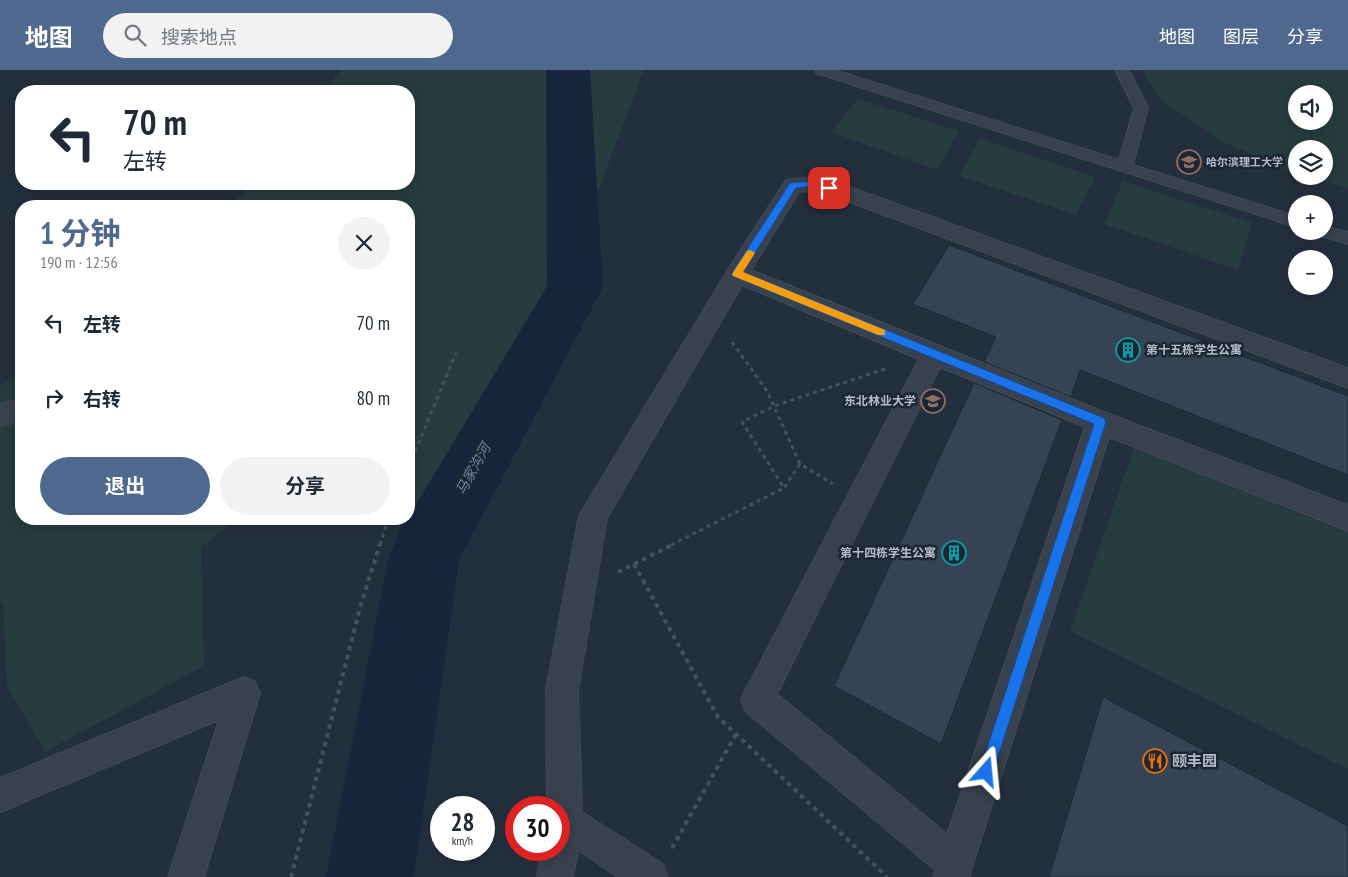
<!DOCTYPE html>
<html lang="zh">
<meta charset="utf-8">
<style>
:root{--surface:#fff;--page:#f2f2f3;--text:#1f2937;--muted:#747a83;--accent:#4f688e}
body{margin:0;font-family:"PT Sans Narrow","Noto Sans SC",sans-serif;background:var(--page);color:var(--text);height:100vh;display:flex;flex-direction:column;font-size:19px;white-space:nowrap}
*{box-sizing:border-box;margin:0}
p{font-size:16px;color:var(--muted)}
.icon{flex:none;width:28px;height:28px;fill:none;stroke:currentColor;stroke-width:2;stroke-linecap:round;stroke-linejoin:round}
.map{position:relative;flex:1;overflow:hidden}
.sheet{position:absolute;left:15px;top:130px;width:400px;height:325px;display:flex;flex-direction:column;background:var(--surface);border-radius:20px;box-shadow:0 2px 12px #0003}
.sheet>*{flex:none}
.guide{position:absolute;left:15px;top:15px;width:400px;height:105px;border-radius:20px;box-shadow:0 2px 12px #0003;background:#fff;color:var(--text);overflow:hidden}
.controls{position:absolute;left:1288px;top:15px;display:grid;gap:10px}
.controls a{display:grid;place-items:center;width:45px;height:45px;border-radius:50%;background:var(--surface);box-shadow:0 2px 12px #0003;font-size:25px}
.speed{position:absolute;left:430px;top:726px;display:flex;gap:10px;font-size:25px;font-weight:700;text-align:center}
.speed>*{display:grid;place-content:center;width:65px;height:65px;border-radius:50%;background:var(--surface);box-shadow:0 2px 12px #0003;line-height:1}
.speed small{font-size:12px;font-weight:400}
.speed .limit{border:8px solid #d22;background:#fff;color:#111}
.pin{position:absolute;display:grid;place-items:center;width:42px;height:42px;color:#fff;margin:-21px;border-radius:10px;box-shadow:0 2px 8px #0006}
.me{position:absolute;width:55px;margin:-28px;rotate:18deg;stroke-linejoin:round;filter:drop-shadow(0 0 4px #0008)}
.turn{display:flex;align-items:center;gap:18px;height:105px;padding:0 25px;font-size:22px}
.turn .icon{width:65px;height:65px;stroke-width:2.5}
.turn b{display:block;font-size:35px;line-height:42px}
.round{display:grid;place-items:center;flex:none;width:52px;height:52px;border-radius:26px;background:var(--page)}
.head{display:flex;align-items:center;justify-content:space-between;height:85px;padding:0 25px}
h1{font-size:30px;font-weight:700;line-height:38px;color:var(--accent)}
.button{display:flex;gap:10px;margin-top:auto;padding:10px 25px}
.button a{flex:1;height:58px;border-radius:30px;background:var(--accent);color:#fff;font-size:20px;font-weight:700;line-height:58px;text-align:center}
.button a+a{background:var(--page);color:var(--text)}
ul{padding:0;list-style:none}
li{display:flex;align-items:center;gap:15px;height:75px;padding:0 25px}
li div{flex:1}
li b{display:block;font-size:19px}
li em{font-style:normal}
header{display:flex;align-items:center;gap:30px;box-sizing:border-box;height:70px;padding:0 25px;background:var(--accent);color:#fff}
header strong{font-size:24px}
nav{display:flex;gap:28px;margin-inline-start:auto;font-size:18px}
.search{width:350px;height:45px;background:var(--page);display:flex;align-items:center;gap:12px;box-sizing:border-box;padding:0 18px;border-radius:28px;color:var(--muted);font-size:19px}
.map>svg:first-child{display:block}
.green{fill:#263c3f;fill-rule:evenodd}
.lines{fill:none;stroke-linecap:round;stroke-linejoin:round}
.river{fill:#17263c;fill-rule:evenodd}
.building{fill:#364354;stroke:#1f2835}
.service-casing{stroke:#414a57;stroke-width:2}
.minor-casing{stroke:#414a57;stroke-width:2}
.path-far1{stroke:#3f5557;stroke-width:3;stroke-dasharray:4 4;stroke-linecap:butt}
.path{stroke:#3f5557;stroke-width:4;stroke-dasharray:4.5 4.5;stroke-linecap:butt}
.service{fill:#38414e;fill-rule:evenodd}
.minor{fill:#38414e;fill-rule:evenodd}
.route{fill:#1a73e8;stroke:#114b97}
.slow{fill:#f59e0b}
.labels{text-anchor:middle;stroke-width:5;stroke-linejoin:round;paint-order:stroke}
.far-poi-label{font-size:11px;font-weight:bold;fill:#b4bcc9;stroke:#1d2633;text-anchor:start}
.poi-label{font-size:12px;font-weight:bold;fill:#b4bcc9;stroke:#1d2633;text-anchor:end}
.water-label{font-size:14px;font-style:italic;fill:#6d86a8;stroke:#1d2633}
.near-poi-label{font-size:15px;font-weight:bold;fill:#b4bcc9;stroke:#1d2633;text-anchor:start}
</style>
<header>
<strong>地图</strong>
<div class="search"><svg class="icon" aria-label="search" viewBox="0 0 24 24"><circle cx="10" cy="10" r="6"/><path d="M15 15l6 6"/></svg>搜索地点</div>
<nav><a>地图</a><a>图层</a><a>分享</a></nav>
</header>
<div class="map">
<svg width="1348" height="807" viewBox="0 0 1348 807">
<rect width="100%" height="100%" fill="#242f3e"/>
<!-- green -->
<g class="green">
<path d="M 340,0 L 644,0 L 470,459 L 409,446 L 409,136 L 232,136 L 250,114 L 409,114 L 409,21 L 324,21 Z"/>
<path d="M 1142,0 L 1348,0 L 1348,118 L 1306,106 L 1324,106 L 1324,79 L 1296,79 L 1296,103 L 1291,102 L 1223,72 L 1161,30 ZM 1296,24 L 1324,24 L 1324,51 L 1296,51 Z"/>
<path d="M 858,29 L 959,61 L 937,100 L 831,62 Z"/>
<path d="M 980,68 L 1095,107 L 1076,145 L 959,106 Z"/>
<path d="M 1123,111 L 1252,153 L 1238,200 L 1104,154 Z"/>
<path d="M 21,304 L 21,449 L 237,449 L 201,478 L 204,596 L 45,682 L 7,616 L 3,531 L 0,532 L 0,316 Z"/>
<path d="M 1134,378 L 1348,463 L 1348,699 L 1070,561 Z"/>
</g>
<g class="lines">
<!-- river -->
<path class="river" d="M 546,0 L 590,0 L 603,217 L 459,490 L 414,807 L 326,807 L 389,486 L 399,463 L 547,216 Z"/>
</g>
<!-- building -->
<g class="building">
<path d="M 949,175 L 1348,326 L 1348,405 L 1080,300 L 1071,327 L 984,292 L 996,267 L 913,234 Z"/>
<path d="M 974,313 L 1062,350 L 941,674 L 834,616 Z"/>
<path d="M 1103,627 L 1348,756 L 1348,807 L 1049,807 Z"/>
</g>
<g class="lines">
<!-- service casing -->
<g class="service-casing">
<g id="service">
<path d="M 814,0 L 835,0 L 1119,90 L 1134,38 L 1115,0 L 1129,0 L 1148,38 L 1133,95 L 1296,146 L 1296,157 L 816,3 Z"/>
<path d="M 1324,156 L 1348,162 L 1348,174 L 1318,165 L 1316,161 L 1324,161 Z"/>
</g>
</g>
<!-- minor casing -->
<g class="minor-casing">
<g id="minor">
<path d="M 814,107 L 850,117 L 1348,298 L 1348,318 L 836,127 L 814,121 L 799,122 L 751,200 L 1109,344 L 1348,435 L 1348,461 L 1109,367 L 969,807 L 933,807 L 935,800 L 745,641 L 741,629 L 919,289 L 742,215 L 607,448 L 578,620 L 582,742 L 663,794 L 668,807 L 618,807 L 578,780 L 573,807 L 537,807 L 542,780 L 559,780 L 559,738 L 547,738 L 546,620 L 579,446 L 729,198 L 786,110 ZM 940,297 L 1085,357 L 947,764 L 777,624 Z"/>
<path d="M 21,329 L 21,351 L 0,356 L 0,334 Z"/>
<path d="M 244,607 L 255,612 L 260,623 L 204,807 L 168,807 L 219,650 L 0,742 L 0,708 Z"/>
</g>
</g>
<!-- path-far1 -->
<g class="path-far1">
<path d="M 732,272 L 767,321 L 800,394 L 833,414"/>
<path d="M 800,394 L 784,418 L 742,352 L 774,336 L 888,298"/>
<path d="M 409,396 L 456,283"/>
<path d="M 380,475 L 388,449"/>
<path d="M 671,475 L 784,418"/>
</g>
<!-- path -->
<g class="path">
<path d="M 634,494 L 718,647 L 887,807"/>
<path d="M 618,502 L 674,474"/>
<path d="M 672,778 L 736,664"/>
<path d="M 291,807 L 361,534 L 380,474"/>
</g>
<!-- service -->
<use href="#service" class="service"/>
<!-- minor -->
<use href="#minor" class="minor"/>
</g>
<!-- route -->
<path class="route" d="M 814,111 L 833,118 L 829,121 L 814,116 L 796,118 L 743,202 L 1104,348 L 1106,352 L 993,702 L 991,707 L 986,709 L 981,707 L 979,702 L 1094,354 L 733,206 L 733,201 L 790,113 Z"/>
<!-- slow -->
<path class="slow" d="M 750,180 L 755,183 L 743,202 L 885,260 L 885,265 L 878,265 L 733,206 L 732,204 L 747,181 Z"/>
<!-- icons -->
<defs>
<g id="university-ring" transform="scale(1.25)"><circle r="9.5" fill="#1d2633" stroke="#8d6e63" stroke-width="1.5"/><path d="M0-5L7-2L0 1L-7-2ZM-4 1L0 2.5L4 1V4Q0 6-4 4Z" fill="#8d6e63"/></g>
<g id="building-ring" transform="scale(1.25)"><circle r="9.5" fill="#1d2633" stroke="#0f9aa8" stroke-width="1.5"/><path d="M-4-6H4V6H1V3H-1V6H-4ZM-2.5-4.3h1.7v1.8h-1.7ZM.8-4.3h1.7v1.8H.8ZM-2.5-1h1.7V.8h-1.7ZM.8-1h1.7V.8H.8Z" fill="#0f9aa8"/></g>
<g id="restaurant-ring" transform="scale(1.25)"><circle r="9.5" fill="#1d2633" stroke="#e8710a" stroke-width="1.5"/><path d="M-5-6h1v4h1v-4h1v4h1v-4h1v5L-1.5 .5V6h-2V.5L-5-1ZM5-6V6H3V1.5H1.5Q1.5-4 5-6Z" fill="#e8710a"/></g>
</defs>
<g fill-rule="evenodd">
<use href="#university-ring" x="1189" y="92"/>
<use href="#building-ring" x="1128" y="280"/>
<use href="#university-ring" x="933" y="331"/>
<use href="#building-ring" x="954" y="483"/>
<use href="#restaurant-ring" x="1155" y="691"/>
</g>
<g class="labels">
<!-- far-poi labels -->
<g class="far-poi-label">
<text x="1206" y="96">哈尔滨理工大学</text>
</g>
<!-- poi labels -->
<g class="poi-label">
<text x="1146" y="284" text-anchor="start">第十五栋学生公寓</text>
<text x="916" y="335">东北林业大学</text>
<text x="936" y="487">第十四栋学生公寓</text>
</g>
<!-- water labels -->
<g class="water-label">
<text transform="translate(473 399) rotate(-61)" y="5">马家沟河</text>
</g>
<!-- near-poi labels -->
<g class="near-poi-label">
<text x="1172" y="696">颐丰园</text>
</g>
</g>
</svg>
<div class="controls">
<a><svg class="icon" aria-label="sound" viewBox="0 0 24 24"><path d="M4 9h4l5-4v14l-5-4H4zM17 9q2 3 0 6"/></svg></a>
<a><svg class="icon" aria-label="layers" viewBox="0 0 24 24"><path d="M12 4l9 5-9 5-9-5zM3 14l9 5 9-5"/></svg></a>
<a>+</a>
<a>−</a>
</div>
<div class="speed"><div>28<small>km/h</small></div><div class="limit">30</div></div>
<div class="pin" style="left:829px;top:118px;background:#d93025"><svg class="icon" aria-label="arrive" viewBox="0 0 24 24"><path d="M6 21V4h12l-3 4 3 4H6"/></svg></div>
<svg class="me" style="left:986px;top:702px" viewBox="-20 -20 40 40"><path d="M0-17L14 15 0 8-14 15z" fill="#1a73e8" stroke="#fff" stroke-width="4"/></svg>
<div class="guide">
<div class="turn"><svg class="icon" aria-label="left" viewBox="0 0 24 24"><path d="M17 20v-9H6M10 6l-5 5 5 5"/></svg><div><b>70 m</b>左转</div></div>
</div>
<section class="sheet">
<div class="head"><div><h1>1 分钟</h1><p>190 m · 12:56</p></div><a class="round"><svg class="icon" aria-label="close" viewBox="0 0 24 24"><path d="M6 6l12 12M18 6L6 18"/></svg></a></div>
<ul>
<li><svg class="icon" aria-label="left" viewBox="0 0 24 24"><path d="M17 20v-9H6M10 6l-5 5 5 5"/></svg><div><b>左转</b></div><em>70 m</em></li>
<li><svg class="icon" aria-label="right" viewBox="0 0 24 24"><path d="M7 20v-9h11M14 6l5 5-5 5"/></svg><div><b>右转</b></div><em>80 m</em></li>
</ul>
<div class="button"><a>退出</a><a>分享</a></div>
</section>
</div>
